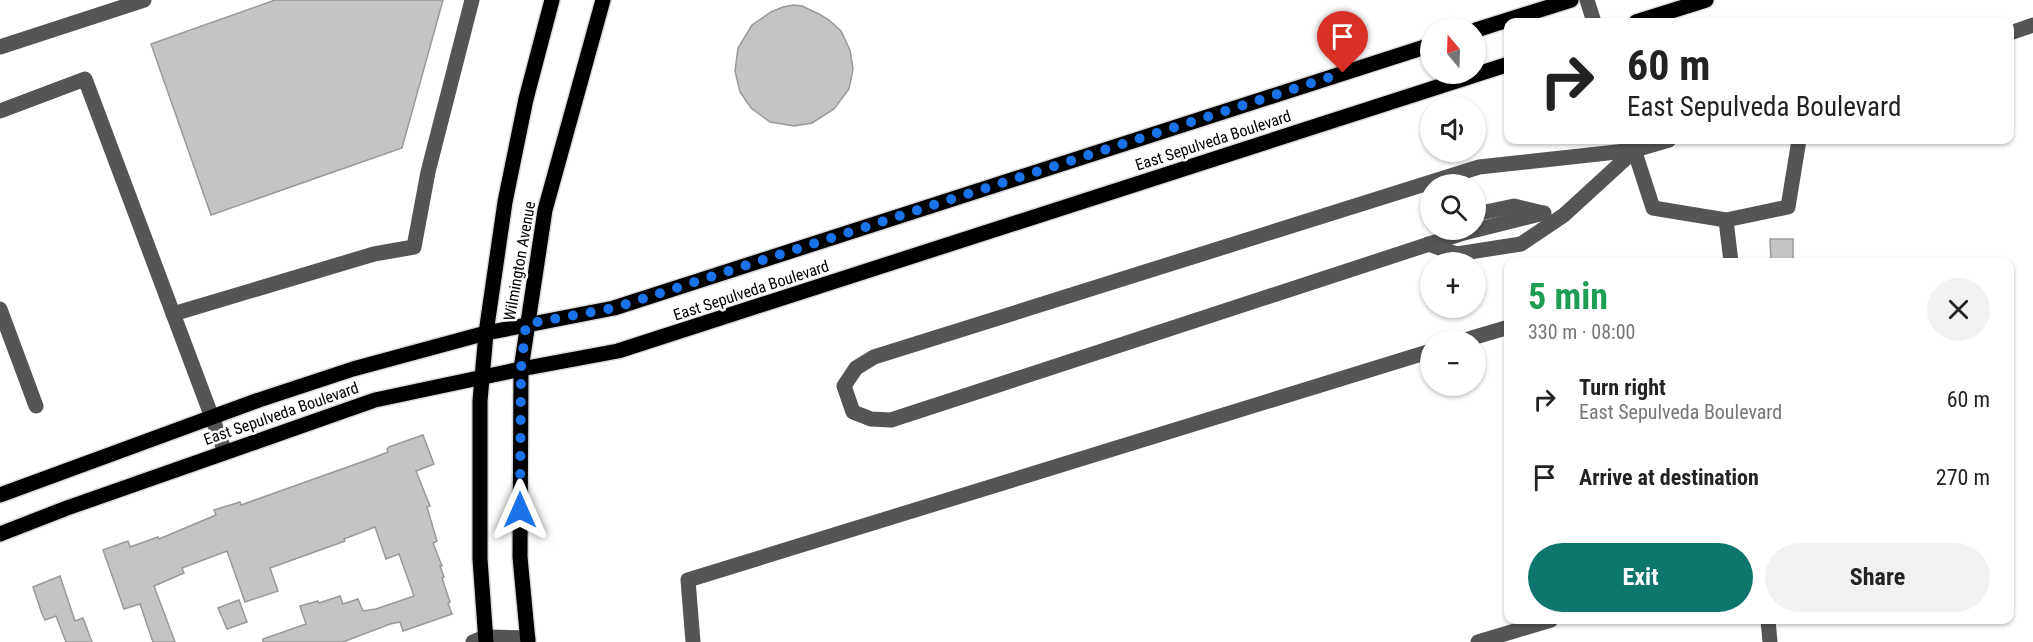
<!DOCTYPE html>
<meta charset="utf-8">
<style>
:root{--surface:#fff;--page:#f2f2f2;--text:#222;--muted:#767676;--accent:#0f766e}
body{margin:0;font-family:"Roboto Condensed",sans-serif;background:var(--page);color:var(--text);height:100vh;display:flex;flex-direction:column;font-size:22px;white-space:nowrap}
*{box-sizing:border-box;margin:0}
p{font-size:20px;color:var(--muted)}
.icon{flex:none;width:33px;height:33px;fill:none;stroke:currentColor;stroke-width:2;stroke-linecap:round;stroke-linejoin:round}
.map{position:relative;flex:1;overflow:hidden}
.side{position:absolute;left:1504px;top:258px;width:510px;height:366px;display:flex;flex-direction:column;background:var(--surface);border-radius:12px;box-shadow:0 2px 4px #0004}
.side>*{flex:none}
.hud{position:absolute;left:1504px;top:18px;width:510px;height:126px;border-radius:12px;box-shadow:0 2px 4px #0004;background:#fff;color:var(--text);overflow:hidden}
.needle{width:39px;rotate:341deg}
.fabs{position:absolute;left:1420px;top:18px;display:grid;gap:12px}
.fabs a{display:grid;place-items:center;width:66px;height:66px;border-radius:50%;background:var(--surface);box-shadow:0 2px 4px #0004;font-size:30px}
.pin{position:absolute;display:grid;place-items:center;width:51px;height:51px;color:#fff;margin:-62px -26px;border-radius:50% 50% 50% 0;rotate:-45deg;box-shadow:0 0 6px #0007}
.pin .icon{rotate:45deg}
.me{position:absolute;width:66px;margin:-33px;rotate:0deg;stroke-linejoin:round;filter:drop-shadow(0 0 4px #0008)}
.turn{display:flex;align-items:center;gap:21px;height:126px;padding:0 24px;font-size:27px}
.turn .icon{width:78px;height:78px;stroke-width:2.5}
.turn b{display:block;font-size:42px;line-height:51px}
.round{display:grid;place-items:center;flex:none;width:63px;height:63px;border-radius:32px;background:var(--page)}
.headline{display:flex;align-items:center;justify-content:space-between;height:102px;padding:0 24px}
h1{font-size:36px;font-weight:700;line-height:45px;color:#1e9e55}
.cta{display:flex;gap:12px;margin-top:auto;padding:12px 24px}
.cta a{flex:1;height:69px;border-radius:36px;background:var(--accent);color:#fff;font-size:24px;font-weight:700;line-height:69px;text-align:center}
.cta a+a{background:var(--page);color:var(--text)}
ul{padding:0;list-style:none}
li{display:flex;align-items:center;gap:18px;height:78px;padding:0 24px}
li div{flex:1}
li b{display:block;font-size:22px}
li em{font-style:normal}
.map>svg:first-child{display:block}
.building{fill:#c4c4c4;stroke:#999;stroke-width:1.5}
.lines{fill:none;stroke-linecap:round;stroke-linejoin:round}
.major-casing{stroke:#dbdbdb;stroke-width:18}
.minor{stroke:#555;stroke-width:15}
.major{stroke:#000;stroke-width:15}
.route{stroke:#1a73e8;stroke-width:10;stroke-dasharray:0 18}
.labels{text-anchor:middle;stroke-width:5;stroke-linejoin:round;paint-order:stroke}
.street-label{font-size:16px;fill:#000;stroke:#fff}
</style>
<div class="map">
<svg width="2033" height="642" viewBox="0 0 2033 642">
<rect width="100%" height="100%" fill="#fff"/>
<!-- building -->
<g class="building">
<path d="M 275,0 L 443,0 L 402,148 L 211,215 L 151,44 Z"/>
<path d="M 793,5 L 802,6 L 819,14 L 829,20 L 841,31 L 850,50 L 853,69 L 849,89 L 834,109 L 812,123 L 794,126 L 770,122 L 751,108 L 740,92 L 735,71 L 738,48 L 752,25 L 771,12 L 783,7 Z"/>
<path d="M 1770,239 L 1793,239 L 1793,262 L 1771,262 Z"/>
<path d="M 423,435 L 434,464 L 416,471 L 430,506 L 427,507 L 437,541 L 433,543 L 442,566 L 440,566 L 444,577 L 442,578 L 450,602 L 448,603 L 452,614 L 403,631 L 400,622 L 390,624 L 343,642 L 263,642 L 263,639 L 306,624 L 300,606 L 318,601 L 319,603 L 340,596 L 343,604 L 358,599 L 363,611 L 376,609 L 414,596 L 399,554 L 386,559 L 375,527 L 344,539 L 345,541 L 270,568 L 278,591 L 245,602 L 227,551 L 182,568 L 184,573 L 154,586 L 175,642 L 153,642 L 140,604 L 124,609 L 103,550 L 128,541 L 130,547 L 158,537 L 159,539 L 216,515 L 214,510 L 240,502 L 241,505 L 370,459 L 388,452 L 387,449 L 389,447 Z"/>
<path d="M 60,576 L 75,621 L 83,618 L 92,642 L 66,642 L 56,616 L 45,620 L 42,614 L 33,587 Z"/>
<path d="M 239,600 L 247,622 L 227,629 L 218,608 Z"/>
</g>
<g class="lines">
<!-- major casing -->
<g class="major-casing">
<g id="major">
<path d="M 1636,22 L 1706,0"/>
<path d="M 1476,30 L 1571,0"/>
<path d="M 0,495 L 259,400 L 353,369 L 486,333 L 614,308 L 1431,45"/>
<path d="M 0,534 L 67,508 L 375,400 L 521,369 L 618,351 L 1509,64"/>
<path d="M 486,642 L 480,559 L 480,401 L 486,333 L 505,202 L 526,99 L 552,0"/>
<path d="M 528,642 L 520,557 L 521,369 L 545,210 L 603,0"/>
</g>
</g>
<!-- minor -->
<g class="minor">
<path d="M 1587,0 L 1594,22"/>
<path d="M 2010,33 L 2033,25"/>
<path d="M 0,47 L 144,0"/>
<path d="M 0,111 L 85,79 L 225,452"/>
<path d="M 1631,140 L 1653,208 L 1726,220 L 1731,262"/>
<path d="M 1544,213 L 1460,234 L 891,420 L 871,419 L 853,412 L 844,386 L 856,368 L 874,357 L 1479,167 L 1635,150 L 1669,140"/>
<path d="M 1476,214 L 1514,206 L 1543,213"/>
<path d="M 1726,220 L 1788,207 L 1799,140"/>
<path d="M 1428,244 L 1457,254 L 1521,244 L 1564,215 L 1635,150"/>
<path d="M 0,309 L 36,406"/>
<path d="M 173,314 L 374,254 L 414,247 L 428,172 L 472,0"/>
<path d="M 1465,340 L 1509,327"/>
<path d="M 1768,620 L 1770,642"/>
<path d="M 473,642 L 485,637 L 528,638"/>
<path d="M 693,642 L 688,580 L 1431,351"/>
<path d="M 1478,642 L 1551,620"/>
</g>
<!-- major -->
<use href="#major" class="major"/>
</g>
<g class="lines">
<!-- route -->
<path class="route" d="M 520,510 L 521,369 L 526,324 L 614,308 L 1343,73"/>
</g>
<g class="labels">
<!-- street labels -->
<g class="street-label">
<text transform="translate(1213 140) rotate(-18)" y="6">East Sepulveda Boulevard</text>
<text transform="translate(519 261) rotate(-80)" y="6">Wilmington Avenue</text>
<text transform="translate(751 290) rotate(-18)" y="6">East Sepulveda Boulevard</text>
<text transform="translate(281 413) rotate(-19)" y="6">East Sepulveda Boulevard</text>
</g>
</g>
</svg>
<div class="fabs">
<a><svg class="needle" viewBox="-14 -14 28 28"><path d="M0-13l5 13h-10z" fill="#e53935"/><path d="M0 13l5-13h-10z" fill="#767676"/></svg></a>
<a><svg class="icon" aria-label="sound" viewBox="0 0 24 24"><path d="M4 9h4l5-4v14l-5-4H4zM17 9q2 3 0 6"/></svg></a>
<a><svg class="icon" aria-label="search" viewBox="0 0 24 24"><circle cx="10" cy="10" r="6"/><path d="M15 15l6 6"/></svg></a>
<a>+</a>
<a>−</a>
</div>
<div class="pin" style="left:1343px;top:73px;background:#d93025"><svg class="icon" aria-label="arrive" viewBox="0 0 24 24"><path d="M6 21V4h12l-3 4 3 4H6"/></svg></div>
<svg class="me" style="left:520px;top:510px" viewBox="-20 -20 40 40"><path d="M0-17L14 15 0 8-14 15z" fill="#1a73e8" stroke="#fff" stroke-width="4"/></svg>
<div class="hud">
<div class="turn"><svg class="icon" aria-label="right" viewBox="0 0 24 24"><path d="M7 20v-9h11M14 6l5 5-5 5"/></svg><div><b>60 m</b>East Sepulveda Boulevard</div></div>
</div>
<section class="side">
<div class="headline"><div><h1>5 min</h1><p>330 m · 08:00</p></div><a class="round"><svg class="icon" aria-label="close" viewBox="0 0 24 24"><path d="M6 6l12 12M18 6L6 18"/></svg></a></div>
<ul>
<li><svg class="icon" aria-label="right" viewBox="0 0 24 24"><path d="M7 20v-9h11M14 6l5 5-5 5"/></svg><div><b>Turn right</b><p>East Sepulveda Boulevard</p></div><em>60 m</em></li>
<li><svg class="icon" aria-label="arrive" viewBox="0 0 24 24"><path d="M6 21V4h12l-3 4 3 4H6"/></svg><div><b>Arrive at destination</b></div><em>270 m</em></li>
</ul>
<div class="cta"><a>Exit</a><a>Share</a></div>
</section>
</div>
